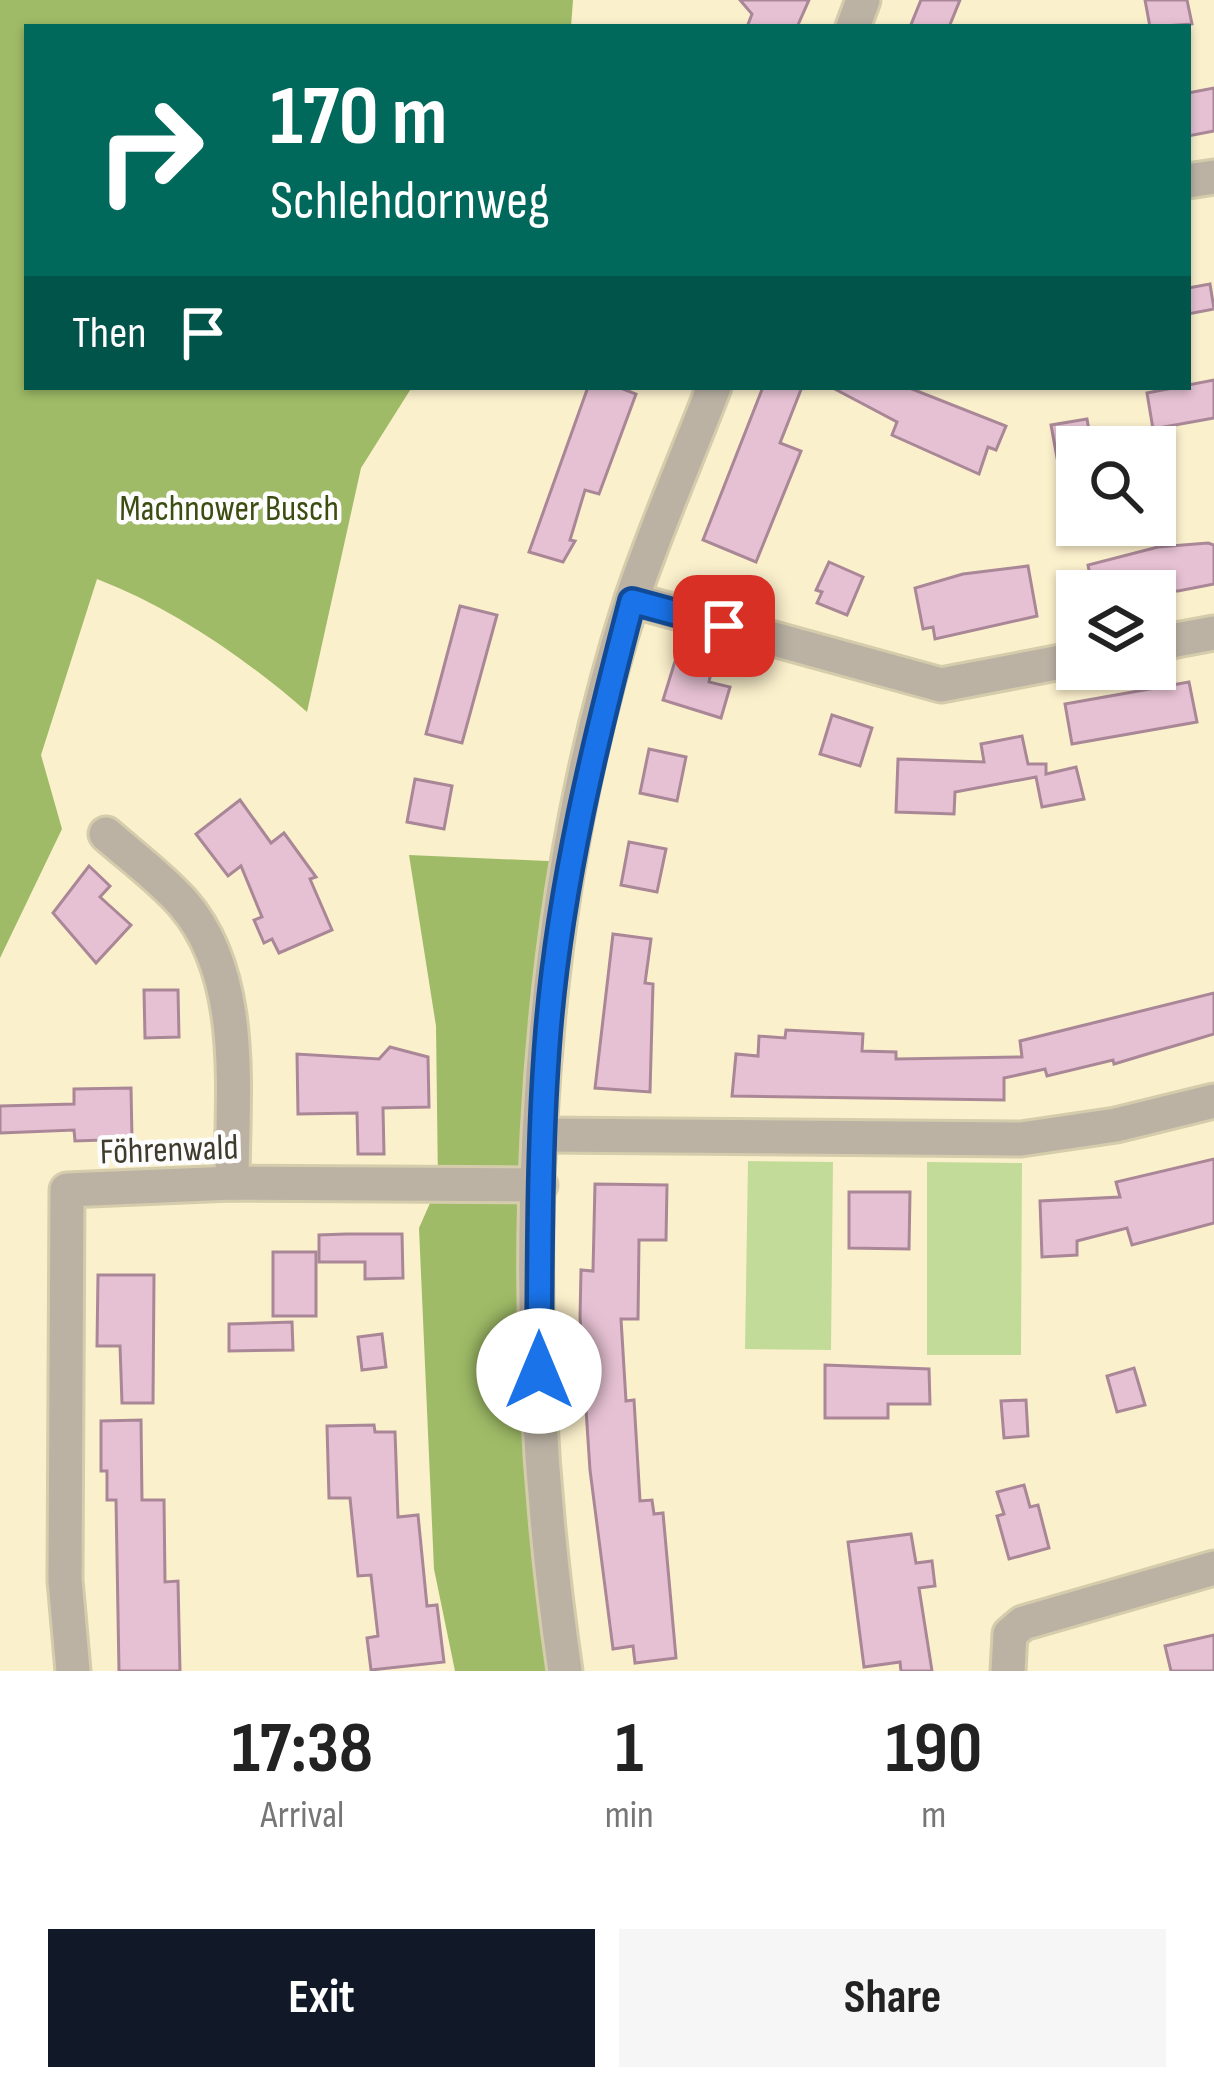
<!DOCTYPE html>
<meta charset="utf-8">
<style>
:root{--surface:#fff;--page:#f6f6f6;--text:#222;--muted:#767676;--accent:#111827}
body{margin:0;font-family:"Sofia Sans Condensed",sans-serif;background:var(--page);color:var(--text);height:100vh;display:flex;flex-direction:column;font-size:45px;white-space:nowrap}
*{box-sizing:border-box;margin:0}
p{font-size:39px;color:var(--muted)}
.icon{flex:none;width:66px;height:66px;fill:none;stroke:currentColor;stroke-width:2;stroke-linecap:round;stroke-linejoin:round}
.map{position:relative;height:1671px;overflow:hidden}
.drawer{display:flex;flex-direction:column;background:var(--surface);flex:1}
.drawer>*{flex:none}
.guide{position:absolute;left:24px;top:24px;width:1167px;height:366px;border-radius:0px;box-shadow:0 3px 9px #0004;background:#00695c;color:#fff;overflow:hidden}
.controls{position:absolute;left:1056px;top:426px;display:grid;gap:24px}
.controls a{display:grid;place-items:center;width:120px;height:120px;border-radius:0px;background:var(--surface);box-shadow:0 3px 9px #0004;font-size:60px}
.pin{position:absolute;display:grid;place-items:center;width:102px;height:102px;color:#fff;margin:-51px;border-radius:24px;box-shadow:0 6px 18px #0006}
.me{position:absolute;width:132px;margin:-66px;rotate:0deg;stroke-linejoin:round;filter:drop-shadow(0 0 9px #0008)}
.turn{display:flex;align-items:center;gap:42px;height:252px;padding:0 48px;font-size:54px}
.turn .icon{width:156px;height:156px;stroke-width:2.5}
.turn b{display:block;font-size:84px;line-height:102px}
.then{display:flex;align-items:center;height:114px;padding:0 48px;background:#0003;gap:24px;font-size:45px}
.eta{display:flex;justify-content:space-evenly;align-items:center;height:204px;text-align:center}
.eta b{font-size:72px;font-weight:700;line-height:84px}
.cta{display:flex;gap:24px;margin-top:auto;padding:24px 48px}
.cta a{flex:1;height:138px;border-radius:0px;background:var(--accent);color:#fff;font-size:48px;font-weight:700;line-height:138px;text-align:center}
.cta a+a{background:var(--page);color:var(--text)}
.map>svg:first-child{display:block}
.green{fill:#c3db98}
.forest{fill:#9fbb67}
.building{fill:#e6c1d3;stroke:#a98797;stroke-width:3}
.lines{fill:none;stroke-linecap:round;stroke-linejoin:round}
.minor-casing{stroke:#d5ccac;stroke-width:39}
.minor{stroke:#bbb2a4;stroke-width:33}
.route-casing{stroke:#114b97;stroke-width:30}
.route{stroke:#1a73e8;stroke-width:21}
.labels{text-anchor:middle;stroke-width:9;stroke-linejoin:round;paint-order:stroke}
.park-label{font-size:36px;fill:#3c4d11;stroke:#fdfdfd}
.street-label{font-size:36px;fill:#3f3b2d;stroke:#fdfdfd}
</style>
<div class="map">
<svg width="1214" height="1671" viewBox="0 0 1214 1671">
<rect width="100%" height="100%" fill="#fbf0cc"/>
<!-- green -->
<g class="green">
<path d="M 748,1161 L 833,1162 L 831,1350 L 745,1349 Z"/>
<path d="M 927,1162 L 1022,1163 L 1021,1355 L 927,1355 Z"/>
</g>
<!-- forest -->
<g class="forest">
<path d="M 0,0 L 573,0 L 571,27 L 27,27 L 27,387 L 412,387 L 361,468 L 307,712 C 244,657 174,609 97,579 L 41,755 L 62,829 L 0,958 Z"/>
<path d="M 409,855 L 570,862 L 542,1135 L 565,1671 L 455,1671 L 434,1569 L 419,1228 L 438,1185 L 436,1026 Z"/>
</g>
<!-- building -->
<g class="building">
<path d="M 740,0 L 809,0 L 797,27 L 747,27 L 752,14 Z"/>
<path d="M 921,0 L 960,0 L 949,27 L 910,27 Z"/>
<path d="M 1145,0 L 1187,0 L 1192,24 L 1150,27 Z"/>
<path d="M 1214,88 L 1214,131 L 1188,136 L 1188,93 Z"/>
<path d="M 1210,284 L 1214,309 L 1188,314 L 1188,288 Z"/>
<path d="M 1214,380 L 1214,418 L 1153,429 L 1147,393 Z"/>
<path d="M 588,387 L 618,387 L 636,394 L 599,494 L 585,490 L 570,540 L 575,541 L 563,562 L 529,552 Z"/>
<path d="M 763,387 L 802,387 L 780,443 L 801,451 L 756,562 L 703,540 Z"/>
<path d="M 831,387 L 907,387 L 1006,426 L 996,450 L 988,447 L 979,474 L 892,435 L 897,422 Z"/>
<path d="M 1087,419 L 1092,447 L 1077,447 L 1077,494 L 1064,496 L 1051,425 Z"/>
<path d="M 1208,543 L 1214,545 L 1214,584 L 1178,591 L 1093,591 L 1088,565 L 1158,547 Z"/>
<path d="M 829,562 L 863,577 L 847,615 L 817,603 L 822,592 L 816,590 Z"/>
<path d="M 1028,566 L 1037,616 L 935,639 L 933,627 L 923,629 L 915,588 L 963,574 Z"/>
<path d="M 460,606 L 497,615 L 462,743 L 426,734 Z"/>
<path d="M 676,658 L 712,668 L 709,682 L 730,687 L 721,718 L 663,700 Z"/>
<path d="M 1189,682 L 1197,722 L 1072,744 L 1065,704 Z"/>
<path d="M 832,715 L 872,728 L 860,766 L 820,754 Z"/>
<path d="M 1022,736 L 1028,764 L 1046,764 L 1046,774 L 1076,767 L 1084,799 L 1042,807 L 1036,777 L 955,792 L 954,814 L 896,812 L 898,759 L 984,762 L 981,744 Z"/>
<path d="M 649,749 L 686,757 L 677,801 L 640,793 Z"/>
<path d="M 415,779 L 452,786 L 444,829 L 407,822 Z"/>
<path d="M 240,800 L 271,843 L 284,833 L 316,877 L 310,879 L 332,930 L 279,953 L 272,939 L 264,943 L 254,920 L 262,917 L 241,866 L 228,876 L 196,834 Z"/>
<path d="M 629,842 L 666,849 L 657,892 L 621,885 Z"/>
<path d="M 89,866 L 110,886 L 100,897 L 131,925 L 96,963 L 53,913 Z"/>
<path d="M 613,934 L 651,939 L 645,983 L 653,984 L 650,1092 L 595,1088 Z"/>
<path d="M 144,990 L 178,990 L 179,1037 L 145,1038 Z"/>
<path d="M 1214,993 L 1214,1034 L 1114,1064 L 1113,1060 L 1047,1076 L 1045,1069 L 1004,1078 L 1004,1100 L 732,1096 L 736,1054 L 758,1056 L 759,1036 L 785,1038 L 786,1030 L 863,1034 L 862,1051 L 896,1052 L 896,1059 L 1022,1057 L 1020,1041 Z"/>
<path d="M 390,1047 L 428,1057 L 429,1107 L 383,1108 L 384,1154 L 358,1154 L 357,1113 L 298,1114 L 297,1054 L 379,1059 Z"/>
<path d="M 131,1088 L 132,1139 L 75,1141 L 74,1130 L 0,1133 L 0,1106 L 74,1104 L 74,1089 Z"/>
<path d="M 1214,1159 L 1214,1223 L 1132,1245 L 1127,1228 L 1077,1241 L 1077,1255 L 1042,1257 L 1040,1201 L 1120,1197 L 1116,1182 Z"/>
<path d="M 595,1184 L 667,1185 L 666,1240 L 639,1240 L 638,1319 L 621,1319 L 626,1401 L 634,1400 L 640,1501 L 652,1500 L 654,1514 L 663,1513 L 676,1658 L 635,1663 L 633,1646 L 613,1649 L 590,1470 L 580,1318 L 581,1270 L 593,1271 Z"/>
<path d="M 849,1192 L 910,1192 L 909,1249 L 849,1248 Z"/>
<path d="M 346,1234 L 402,1234 L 403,1278 L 365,1279 L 365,1262 L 319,1262 L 319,1235 Z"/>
<rect x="273" y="1252" width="43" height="64"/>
<path d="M 98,1275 L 154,1275 L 153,1403 L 122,1403 L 120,1346 L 97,1346 Z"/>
<path d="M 292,1322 L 293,1350 L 229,1351 L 229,1324 Z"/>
<path d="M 382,1334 L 386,1367 L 362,1370 L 358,1337 Z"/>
<path d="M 825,1365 L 929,1369 L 930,1404 L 888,1404 L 888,1418 L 825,1418 Z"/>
<path d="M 1134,1368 L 1145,1405 L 1117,1412 L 1107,1376 Z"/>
<path d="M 1026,1400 L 1028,1436 L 1004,1438 L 1001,1401 Z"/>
<path d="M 141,1420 L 142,1500 L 164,1500 L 165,1582 L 178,1581 L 180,1671 L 119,1671 L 116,1500 L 107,1500 L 107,1471 L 101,1471 L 101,1421 Z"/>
<path d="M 374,1425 L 375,1432 L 395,1432 L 398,1517 L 418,1515 L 427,1606 L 437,1605 L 444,1662 L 371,1670 L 367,1638 L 378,1636 L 371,1575 L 358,1576 L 350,1498 L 329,1498 L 327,1426 Z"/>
<path d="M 1024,1485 L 1030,1507 L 1038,1505 L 1049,1548 L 1009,1559 L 997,1516 L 1004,1514 L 997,1492 Z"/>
<path d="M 911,1534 L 916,1563 L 932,1561 L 935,1586 L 919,1588 L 932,1671 L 901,1671 L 900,1662 L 864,1667 L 848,1542 Z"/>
<path d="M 1214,1635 L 1214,1671 L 1171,1671 L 1165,1646 Z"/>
</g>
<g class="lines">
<!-- minor casing -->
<g class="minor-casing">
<g id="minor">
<path d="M 853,27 L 863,0"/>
<path d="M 1188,181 L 1214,177"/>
<path d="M 632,600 L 941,685 L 1077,659"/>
<path d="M 1155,644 L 1214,633"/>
<path d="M 106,834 C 131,856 161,878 183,903 C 247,977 232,1094 232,1183"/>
<path d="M 542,1135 L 1021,1139 L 1116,1125 L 1214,1101"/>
<path d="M 73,1671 L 65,1580 L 67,1190 L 232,1183 L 540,1185"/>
<path d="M 565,1671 C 515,1327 524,932 632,599 C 656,528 687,457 714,387"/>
<path d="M 1008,1671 L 1010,1634 L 1023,1623 L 1214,1568"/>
</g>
</g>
<!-- minor -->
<use href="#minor" class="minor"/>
</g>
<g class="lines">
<!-- route casing -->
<g class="route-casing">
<path id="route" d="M 539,1371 C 540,1258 539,1145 548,1032 C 560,885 595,742 632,601 L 724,626"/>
</g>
<!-- route -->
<use href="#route" class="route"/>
</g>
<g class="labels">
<!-- park labels -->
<g class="park-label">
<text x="229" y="520">Machnower Busch</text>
</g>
<!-- street labels -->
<g class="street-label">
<text transform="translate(169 1148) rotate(-2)" y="13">Föhrenwald</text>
</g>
</g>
</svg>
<div class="controls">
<a><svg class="icon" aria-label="search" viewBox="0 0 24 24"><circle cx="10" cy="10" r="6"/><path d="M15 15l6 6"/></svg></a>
<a><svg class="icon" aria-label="layers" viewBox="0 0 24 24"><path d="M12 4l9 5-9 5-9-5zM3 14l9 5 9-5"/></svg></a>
</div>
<div class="pin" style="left:724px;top:626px;background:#d93025"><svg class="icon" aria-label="arrive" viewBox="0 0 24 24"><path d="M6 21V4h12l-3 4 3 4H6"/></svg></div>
<svg class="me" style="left:539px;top:1371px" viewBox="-20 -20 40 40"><circle r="19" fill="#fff"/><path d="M0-13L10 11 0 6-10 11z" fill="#1a73e8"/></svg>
<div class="guide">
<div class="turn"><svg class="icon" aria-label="right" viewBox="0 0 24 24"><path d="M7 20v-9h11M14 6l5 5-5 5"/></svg><div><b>170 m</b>Schlehdornweg</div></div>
<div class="then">Then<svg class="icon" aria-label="arrive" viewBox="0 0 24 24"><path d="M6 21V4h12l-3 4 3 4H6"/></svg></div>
</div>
</div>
<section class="drawer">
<div class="eta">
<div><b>17:38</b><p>Arrival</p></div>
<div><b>1</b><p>min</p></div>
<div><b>190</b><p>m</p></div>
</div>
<div class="cta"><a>Exit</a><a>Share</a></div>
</section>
